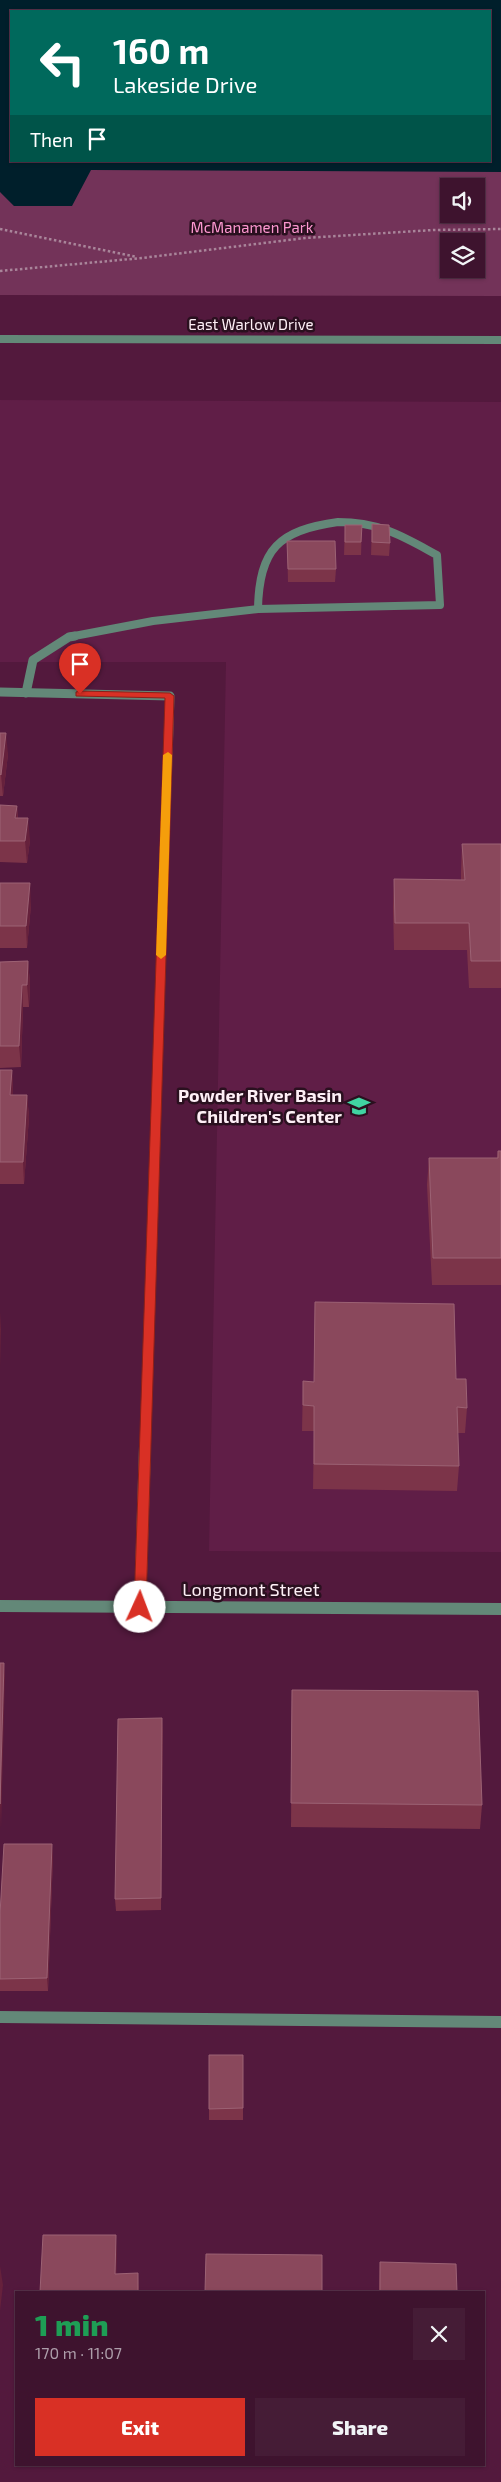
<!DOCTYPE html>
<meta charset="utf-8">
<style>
:root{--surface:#3e132e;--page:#451c36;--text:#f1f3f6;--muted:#ad9eaa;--line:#57324a;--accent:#d93025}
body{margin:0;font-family:"Exo 2",sans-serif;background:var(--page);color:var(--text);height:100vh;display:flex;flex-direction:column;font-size:19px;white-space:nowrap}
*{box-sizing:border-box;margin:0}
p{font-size:16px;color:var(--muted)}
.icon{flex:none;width:28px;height:28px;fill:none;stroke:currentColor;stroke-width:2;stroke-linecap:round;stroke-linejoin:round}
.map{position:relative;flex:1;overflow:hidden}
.side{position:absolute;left:15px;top:2291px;width:470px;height:175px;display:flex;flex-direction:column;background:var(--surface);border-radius:0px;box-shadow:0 1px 4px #0004,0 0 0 1px var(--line)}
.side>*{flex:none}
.banner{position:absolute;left:10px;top:10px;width:481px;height:152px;border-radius:0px;box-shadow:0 1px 4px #0004,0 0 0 1px var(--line);background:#00695c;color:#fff;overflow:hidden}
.controls{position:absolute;left:440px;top:178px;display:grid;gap:10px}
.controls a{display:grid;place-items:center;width:45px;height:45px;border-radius:0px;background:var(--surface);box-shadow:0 1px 4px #0004,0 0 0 1px var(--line);font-size:25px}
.pin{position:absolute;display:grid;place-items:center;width:42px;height:42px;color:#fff;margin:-51px -21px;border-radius:50% 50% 50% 0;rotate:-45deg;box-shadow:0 0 5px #0007}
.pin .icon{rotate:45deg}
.me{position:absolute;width:55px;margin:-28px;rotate:2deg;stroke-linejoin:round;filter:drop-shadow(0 0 4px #0008)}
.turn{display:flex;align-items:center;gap:18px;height:105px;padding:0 20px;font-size:22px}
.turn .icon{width:65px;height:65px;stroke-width:2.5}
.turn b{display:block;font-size:35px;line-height:42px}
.then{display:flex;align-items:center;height:48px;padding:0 20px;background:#0003;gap:10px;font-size:19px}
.round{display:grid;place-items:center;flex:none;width:52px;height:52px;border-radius:0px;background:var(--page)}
.overview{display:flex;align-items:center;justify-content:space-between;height:85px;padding:0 20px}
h1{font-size:30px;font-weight:800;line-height:38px;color:#1e9e55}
.button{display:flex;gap:10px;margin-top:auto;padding:10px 20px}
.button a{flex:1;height:58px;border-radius:0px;background:var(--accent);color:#fff;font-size:20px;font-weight:800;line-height:58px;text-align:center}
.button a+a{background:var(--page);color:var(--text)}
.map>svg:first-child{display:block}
.built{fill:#601e47}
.green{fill:#733359;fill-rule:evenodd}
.water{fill:#001f2b;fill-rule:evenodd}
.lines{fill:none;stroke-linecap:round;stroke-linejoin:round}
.path{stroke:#a9859a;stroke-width:2.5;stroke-dasharray:2.5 2.5;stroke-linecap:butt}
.service-far2{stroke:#638878;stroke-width:8}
.service-far1{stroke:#638878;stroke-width:9}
.service{stroke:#638878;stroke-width:12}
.minor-far1{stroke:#638878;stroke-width:9}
.minor{stroke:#638878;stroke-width:12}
.tertiary{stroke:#638878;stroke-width:8}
.wall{fill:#7c3449}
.shaded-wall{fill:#66213c}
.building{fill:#8a485c;stroke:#9c6274}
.route{fill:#d93025;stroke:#8d1f18}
.slow{fill:#f59e0b}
.labels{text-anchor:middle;stroke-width:5;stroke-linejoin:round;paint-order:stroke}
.far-park-label{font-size:15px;fill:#fe98d1;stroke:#2a101f}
.far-street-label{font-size:15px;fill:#feeff6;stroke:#2a101f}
.poi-label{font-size:18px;font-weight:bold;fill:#feeff6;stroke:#2a101f;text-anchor:end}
.street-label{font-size:18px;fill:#feeff6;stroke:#2a101f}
</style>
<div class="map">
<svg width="501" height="2482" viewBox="0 0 501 2482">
<rect width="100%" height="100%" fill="#53193d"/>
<!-- built -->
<path class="built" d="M 0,400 L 501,402 L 501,1552 L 209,1551 L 226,662 L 0,662 Z"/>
<!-- green -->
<path class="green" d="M 0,0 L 501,0 L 501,296 L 0,295 ZM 11,11 L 490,11 L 490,161 L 11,161 ZM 449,186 L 476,186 L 476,214 L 449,214 ZM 449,241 L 476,241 L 476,269 L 449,269 Z"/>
<!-- water -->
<path class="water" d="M 0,0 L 501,0 L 501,172 L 91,170 L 72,206 L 14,206 L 0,192 ZM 11,11 L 490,11 L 490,161 L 11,161 Z"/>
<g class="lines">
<!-- path -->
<g class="path">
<path d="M 0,229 L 137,257"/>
<path d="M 0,271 L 142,258 L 305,238 L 433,230 L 501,229"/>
</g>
<!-- service-far2 -->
<g class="service-far2">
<path d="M 338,522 C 380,522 402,536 437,555 L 440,605 L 258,609 C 259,549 279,530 338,522 Z"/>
<path d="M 69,637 L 153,621 L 258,609"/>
</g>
<!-- service-far1 -->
<path class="service-far1" d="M 26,693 L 33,660 L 69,637 L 75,636"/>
<!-- service -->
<path class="service" d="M 0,2017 L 501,2022"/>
<!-- minor-far1 -->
<path class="minor-far1" d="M 0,692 L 170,696 L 145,1449"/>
<!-- minor -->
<g class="minor">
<path d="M 0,1606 L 501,1609"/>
<path d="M 140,1607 L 145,1447"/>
</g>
<!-- tertiary -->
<path class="tertiary" d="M 0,339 L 501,340"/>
</g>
<!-- wall -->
<g class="wall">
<path d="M 372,524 L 390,543 L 389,556 L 371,555 Z"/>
<path d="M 345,525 L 362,525 L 361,555 L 344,555 Z"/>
<path d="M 287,541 L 336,569 L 335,582 L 288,582 Z"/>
<path d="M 0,733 L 8,754 L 3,796 L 0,796 Z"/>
<path d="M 0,805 L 17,806 L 18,818 L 30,840 L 27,863 L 0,862 Z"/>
<path d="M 462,844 L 501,844 L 501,988 L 469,988 L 467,950 L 394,950 L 393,907 L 394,879 L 461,880 L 461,871 Z"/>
<path d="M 0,883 L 31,905 L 27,948 L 0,948 Z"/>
<path d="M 28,961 L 30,983 L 29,1007 L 23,1007 L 21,1067 L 0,1068 L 0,962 Z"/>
<path d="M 0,1070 L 12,1070 L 13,1095 L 27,1095 L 29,1117 L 24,1184 L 0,1184 Z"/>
<path d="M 498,1151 L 501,1151 L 501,1285 L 432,1285 L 427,1185 L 429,1158 L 497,1158 Z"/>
<path d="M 315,1302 L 456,1379 L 467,1408 L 465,1433 L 458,1433 L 459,1466 L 457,1491 L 313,1489 L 314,1431 L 302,1431 L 303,1381 L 314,1382 Z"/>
<path d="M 292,1690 L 482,1805 L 480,1829 L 291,1827 Z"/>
<path d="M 162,1718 L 161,1910 L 116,1911 L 115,1899 Z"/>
<path d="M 53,1856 L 48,1991 L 0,1991 L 0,1914 Z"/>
<rect x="209" y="2055" width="34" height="65"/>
<path d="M 380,2262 L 457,2292 L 379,2292 Z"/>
</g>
<!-- shaded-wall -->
<g class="shaded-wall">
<path d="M 6,733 L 8,754 L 3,796 L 1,775 Z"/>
<path d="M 17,806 L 18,827 L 15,818 Z"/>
<path d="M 28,818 L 30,840 L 27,863 L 25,841 Z"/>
<path d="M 30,883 L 31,905 L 27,948 L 26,926 Z"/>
<path d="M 28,961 L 30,983 L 29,1007 L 27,985 Z"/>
<path d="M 22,985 L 23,1007 L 21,1067 L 19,1046 Z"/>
<path d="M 12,1070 L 13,1092 L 12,1117 L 10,1095 Z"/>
<path d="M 27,1095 L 29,1117 L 24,1184 L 23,1162 Z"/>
<path d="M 0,1312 L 1,1329 L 0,1368 Z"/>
<path d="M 4,1663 L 5,1676 L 1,1829 L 0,1804 Z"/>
<path d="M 162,1718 L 163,1731 L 161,1910 L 161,1898 Z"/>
<path d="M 52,1844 L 53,1856 L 48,1991 L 47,1978 Z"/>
<path d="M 116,2235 L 117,2254 L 116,2292 L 115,2274 Z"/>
<path d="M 0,2266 L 3,2285 L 0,2311 Z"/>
<path d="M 138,2273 L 139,2292 L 138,2292 Z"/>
</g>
<!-- building -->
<g class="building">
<path d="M 372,524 L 389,525 L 390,543 L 372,542 Z"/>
<path d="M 345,525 L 362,525 L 361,542 L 345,542 Z"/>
<path d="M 287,541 L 335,541 L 336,569 L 288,569 Z"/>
<path d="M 0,733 L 6,733 L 1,775 L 0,774 Z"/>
<path d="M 0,805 L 17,806 L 15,818 L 28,818 L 25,841 L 0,841 Z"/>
<path d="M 462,844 L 501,844 L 501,961 L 471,961 L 469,923 L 395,923 L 394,879 L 465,880 Z"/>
<path d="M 0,883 L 30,883 L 26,926 L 0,926 Z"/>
<path d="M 28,961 L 27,985 L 22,985 L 19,1046 L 0,1046 L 0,962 Z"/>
<path d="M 0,1070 L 12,1070 L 10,1095 L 27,1095 L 23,1162 L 0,1162 Z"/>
<path d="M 498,1151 L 501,1151 L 501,1258 L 433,1258 L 429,1158 L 498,1158 Z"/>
<path d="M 315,1302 L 454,1304 L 456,1379 L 466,1379 L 467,1408 L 457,1407 L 459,1466 L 314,1464 L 314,1406 L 303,1405 L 303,1381 L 314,1382 Z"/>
<path d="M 0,1663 L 4,1663 L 0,1804 Z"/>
<path d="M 292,1690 L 478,1691 L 482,1805 L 291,1803 Z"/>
<path d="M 162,1718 L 161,1898 L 115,1899 L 118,1719 Z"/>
<path d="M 4,1844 L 52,1844 L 47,1978 L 0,1979 L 0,1914 Z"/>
<path d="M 209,2055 L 243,2055 L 243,2108 L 209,2109 Z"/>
<path d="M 43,2235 L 116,2235 L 115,2274 L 138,2273 L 138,2292 L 40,2292 Z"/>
<path d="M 206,2254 L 322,2255 L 322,2292 L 205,2292 Z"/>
<path d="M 380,2262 L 456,2264 L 457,2292 L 380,2292 Z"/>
</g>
<!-- route -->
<path class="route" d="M 80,691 L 170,693 L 174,696 L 146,1607 L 140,1612 L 134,1607 L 165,698 L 76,696 L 76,692 Z"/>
<!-- slow -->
<path class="slow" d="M 168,752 L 172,755 L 166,955 L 161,959 L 156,955 L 163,755 Z"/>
<!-- icons -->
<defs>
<g id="school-bare" transform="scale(1.725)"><path d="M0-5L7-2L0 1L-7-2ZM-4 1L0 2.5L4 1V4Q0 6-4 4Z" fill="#40d4a2" stroke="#2a101f" stroke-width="2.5" paint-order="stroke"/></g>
</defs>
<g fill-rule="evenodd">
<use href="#school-bare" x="359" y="1106"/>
</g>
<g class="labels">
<!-- far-park labels -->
<g class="far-park-label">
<text x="252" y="233">McManamen Park</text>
</g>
<!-- far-street labels -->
<g class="far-street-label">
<text x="251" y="330">East Warlow Drive</text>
</g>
<!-- poi labels -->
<g class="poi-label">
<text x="342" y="1102">Powder River Basin<tspan x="342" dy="21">Children's Center</tspan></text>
</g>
<!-- street labels -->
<g class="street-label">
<text x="251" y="1596">Longmont Street</text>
</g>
</g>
</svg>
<div class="controls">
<a><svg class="icon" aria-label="sound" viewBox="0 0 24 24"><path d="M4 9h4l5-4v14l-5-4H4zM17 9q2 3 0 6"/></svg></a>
<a><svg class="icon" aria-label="layers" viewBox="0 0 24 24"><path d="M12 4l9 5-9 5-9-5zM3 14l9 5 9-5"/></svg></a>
</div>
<div class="pin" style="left:80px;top:694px;background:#d93025"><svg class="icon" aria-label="arrive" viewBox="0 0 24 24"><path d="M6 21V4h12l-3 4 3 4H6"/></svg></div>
<svg class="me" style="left:140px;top:1607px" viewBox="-20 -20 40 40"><circle r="19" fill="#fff"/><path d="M0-13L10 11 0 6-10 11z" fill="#d93025"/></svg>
<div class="banner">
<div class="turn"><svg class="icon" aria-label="left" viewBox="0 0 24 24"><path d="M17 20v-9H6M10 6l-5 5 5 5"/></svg><div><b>160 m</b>Lakeside Drive</div></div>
<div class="then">Then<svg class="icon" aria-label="arrive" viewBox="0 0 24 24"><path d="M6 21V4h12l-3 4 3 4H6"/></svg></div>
</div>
<section class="side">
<div class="overview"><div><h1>1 min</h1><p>170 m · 11:07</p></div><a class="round"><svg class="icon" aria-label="close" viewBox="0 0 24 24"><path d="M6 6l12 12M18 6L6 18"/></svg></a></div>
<div class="button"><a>Exit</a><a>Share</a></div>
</section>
</div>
